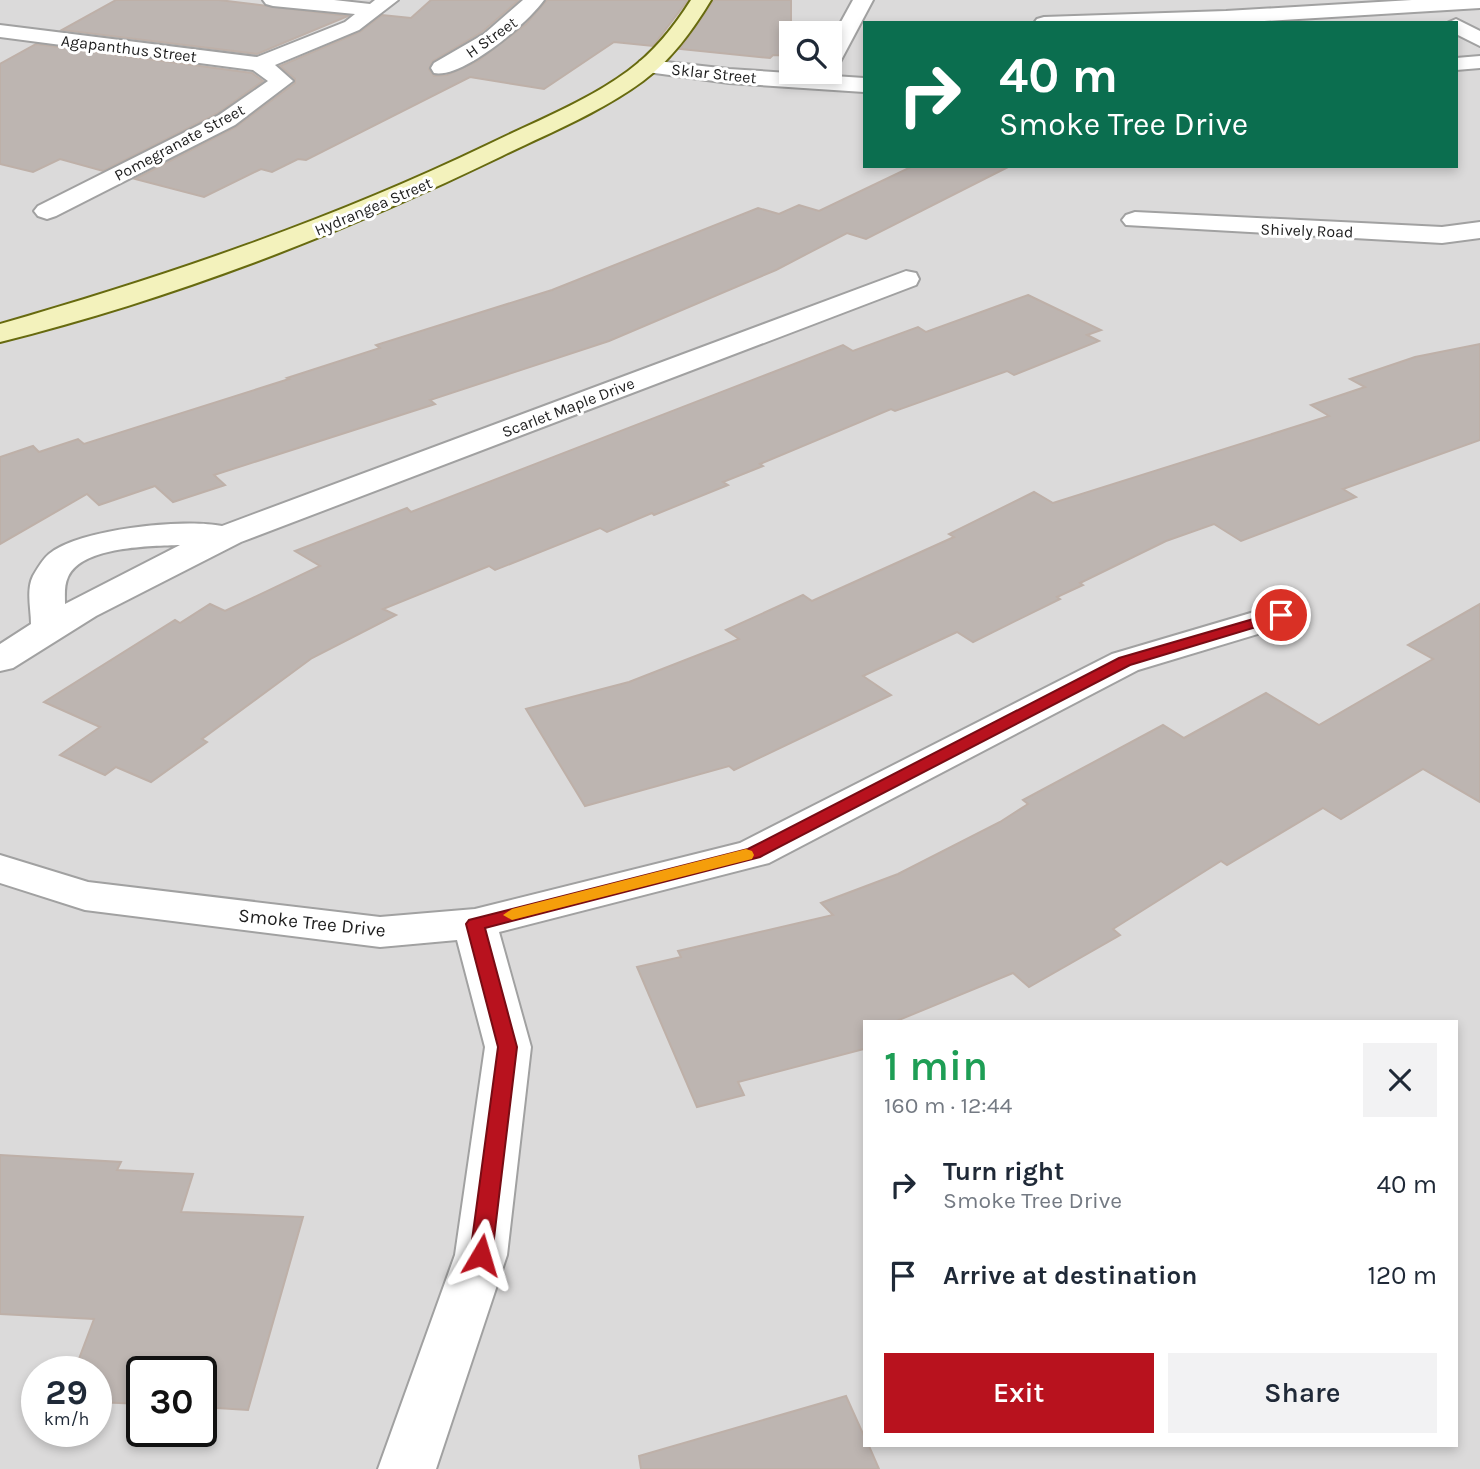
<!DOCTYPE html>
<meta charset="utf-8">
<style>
:root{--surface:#fff;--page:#f2f2f3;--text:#1f2937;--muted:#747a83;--accent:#b8121e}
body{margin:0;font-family:Karla,sans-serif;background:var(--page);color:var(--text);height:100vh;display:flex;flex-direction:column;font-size:26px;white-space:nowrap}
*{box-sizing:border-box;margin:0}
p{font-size:23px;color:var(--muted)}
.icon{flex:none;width:38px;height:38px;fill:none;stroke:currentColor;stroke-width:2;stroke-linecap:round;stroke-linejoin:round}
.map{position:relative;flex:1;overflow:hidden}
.drawer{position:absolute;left:863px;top:1020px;width:595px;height:427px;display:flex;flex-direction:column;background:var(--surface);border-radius:0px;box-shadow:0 4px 10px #0003}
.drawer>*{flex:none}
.banner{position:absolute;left:863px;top:21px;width:595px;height:147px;border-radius:0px;box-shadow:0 4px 10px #0003;background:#0b6e4f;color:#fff;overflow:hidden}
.buttons{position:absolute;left:779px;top:21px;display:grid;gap:14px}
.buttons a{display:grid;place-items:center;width:63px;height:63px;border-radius:0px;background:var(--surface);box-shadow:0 4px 10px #0003;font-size:35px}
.speed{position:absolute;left:21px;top:1356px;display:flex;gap:14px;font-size:35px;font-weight:700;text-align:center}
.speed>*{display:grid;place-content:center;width:91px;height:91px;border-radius:50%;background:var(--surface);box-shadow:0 4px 10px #0003;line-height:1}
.speed small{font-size:18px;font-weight:400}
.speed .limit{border:4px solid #111;border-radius:10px;background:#fff;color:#111}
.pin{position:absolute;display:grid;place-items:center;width:60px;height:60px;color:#fff;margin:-30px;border:4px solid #fff;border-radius:50%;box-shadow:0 2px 7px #0007}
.me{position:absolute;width:77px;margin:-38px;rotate:7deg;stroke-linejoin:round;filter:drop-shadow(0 0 5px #0008)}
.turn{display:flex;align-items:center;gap:24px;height:147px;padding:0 21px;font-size:32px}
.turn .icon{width:91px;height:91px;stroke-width:2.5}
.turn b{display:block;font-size:49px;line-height:60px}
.round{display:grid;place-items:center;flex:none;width:74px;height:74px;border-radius:0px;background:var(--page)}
.headline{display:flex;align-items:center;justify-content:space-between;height:119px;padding:0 21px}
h1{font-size:42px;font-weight:600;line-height:52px;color:#1e9e55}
.primary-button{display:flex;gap:14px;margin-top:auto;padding:14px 21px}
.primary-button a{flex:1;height:80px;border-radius:0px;background:var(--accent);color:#fff;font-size:28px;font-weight:600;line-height:80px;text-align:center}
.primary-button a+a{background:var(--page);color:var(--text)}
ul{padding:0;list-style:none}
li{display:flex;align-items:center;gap:21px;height:91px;padding:0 21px}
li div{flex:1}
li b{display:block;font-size:26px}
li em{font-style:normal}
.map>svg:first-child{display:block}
.residential{fill:#dbdada;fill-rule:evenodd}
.building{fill:#bdb5b1;stroke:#beb0a8;stroke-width:2}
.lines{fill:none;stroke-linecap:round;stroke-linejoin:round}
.street-casing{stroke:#a1a1a1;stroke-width:4}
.secondary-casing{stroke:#676a0f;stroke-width:4}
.street{fill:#fff;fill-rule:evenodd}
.secondary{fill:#f3f2bc;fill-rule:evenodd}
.route{fill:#b8121e;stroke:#780c14;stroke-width:2}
.slow{fill:#f59e0b}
.labels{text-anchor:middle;stroke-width:6;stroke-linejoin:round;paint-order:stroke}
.far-street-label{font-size:16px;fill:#1d1d1d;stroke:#fff}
.street-label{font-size:19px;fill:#1d1d1d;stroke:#fff}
</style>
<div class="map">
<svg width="1480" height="1469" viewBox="0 0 1480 1469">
<rect width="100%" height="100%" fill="#edeae4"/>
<!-- residential -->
<path class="residential" d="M 0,0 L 1480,0 L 1480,1469 L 0,1469 ZM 864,23 L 1456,23 L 1456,166 L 864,166 ZM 791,33 L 830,33 L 830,72 L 791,72 ZM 864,1022 L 1456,1022 L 1456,1446 L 864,1446 ZM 37,1372 L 96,1372 L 96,1432 L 37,1432 ZM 142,1372 L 201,1372 L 201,1432 L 142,1432 Z"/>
<!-- building -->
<g class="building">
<path d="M 116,0 L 219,0 L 348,16 L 257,54 L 62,30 Z"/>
<path d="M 431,0 L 519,0 L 482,32 L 433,61 L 429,69 L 434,76 L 447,75 L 478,61 L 526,24 L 547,0 L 688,0 L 653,46 L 614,42 L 544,89 L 470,77 L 306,160 L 298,159 L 272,172 L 261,169 L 204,197 L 135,179 L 236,127 L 295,83 L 295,79 L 280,66 L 360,32 L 382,15 L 411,18 Z"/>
<path d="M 714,0 L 791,0 L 791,56 L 773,55 L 770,58 L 680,49 Z"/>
<path d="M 36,44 L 252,73 L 263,81 L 218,113 L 103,171 L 60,159 L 33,172 L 0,164 L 0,64 Z"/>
<path d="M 913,166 L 1010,166 L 866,239 L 847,233 L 776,270 L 609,341 L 430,400 L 435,404 L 214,475 L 225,485 L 173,502 L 155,486 L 99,505 L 87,494 L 0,544 L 0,457 L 33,446 L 39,452 L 78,439 L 84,444 L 289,379 L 287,378 L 380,348 L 376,345 L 552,290 L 758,208 L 779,214 L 799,205 L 819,211 Z"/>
<path d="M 1028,295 L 1101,330 L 1087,335 L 1099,341 L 1014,375 L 1007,371 L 895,411 L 891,409 L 760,464 L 763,466 L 723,482 L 728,485 L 654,515 L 652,513 L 607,532 L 600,528 L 495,570 L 489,566 L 383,609 L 396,615 L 312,658 L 202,739 L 207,742 L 151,782 L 116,767 L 105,775 L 60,755 L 100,727 L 44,702 L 175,620 L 180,623 L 210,604 L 225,611 L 320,566 L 295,551 L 407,508 L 411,512 L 843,345 L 853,351 L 918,327 L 926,332 Z"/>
<path d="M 1480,344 L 1480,440 L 1343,489 L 1356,497 L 1241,541 L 1214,524 L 1166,541 L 1080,583 L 1083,585 L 1057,597 L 1060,599 L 973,642 L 957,632 L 863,676 L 891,695 L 734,770 L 729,766 L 585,806 L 526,709 L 629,682 L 739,639 L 726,630 L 803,595 L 812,601 L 954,537 L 949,534 L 1034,492 L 1053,503 L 1329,416 L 1311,405 L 1365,387 L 1350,379 L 1415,357 Z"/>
<path d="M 1480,604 L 1480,802 L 1423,769 L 1341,819 L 1323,808 L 1227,865 L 1221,861 L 1113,929 L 1120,935 L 1029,987 L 1013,973 L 894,1022 L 864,1022 L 864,1049 L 738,1082 L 744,1095 L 697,1107 L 637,967 L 681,957 L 678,951 L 833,915 L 821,903 L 898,874 L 1000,822 L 1028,804 L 1023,800 L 1163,725 L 1184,738 L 1266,693 L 1319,725 L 1433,659 L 1408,645 Z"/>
<path d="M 0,1155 L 121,1162 L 117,1170 L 193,1174 L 181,1212 L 303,1217 L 248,1410 L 201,1407 L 201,1372 L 142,1372 L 142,1404 L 96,1402 L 96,1372 L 74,1372 L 94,1319 L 0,1314 Z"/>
<path d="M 846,1396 L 864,1436 L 864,1446 L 869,1446 L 879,1469 L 641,1469 L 639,1456 Z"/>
</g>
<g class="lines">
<!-- street casing -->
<g class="street-casing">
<g id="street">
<path d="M 263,0 L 334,0 L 370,4 L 375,0 L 398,0 L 359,30 L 275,65 L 293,81 L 235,125 L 56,216 L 47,219 L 38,216 L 34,211 L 38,206 L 219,115 L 268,81 L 253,70 L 0,37 L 0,25 L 257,57 L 345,22 L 355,14 L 273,6 L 266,4 Z"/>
<path d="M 523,0 L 544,0 C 528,23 462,79 434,73 L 431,68 L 434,63 L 484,34 Z"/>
<path d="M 853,0 L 873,0 L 840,62 L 830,63 L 830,42 Z"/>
<path d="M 1412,0 L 1480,0 L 1480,8 L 1232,23 L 1034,23 L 1037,19 L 1044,17 L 1226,11 Z"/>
<path d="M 1456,19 L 1480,31 L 1480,46 L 1456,34 L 1456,23 L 1447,23 Z"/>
<path d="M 1480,56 L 1480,68 L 1456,70 L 1456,58 Z"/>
<path d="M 648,60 L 729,69 L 864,78 L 864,92 L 729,83 L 640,71 L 637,66 L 640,61 Z"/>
<path d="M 1135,212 L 1442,227 L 1480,222 L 1480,238 L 1442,243 L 1126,225 L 1122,220 L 1126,215 Z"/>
<path d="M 906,271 L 916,273 L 919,279 L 916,285 L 241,542 L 96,616 L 13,668 L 0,671 L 0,644 L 31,624 C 31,609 26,590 33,576 C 37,569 43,559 49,554 C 78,529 185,518 222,526 ZM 180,545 L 65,604 C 65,595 64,585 68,577 C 82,546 152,546 180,545 Z"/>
<path d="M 1281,604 L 1294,607 L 1299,615 L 1294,623 L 1138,670 L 769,863 L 499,932 L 531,1047 L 507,1255 L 436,1469 L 378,1469 L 455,1255 L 485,1047 L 457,940 L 380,947 L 85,910 L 0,883 L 0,855 L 88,882 L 380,917 L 475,909 L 740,843 L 1112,654 Z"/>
</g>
</g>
<!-- secondary casing -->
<g class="secondary-casing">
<path id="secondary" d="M 691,0 L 711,0 C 693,30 671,60 643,81 C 601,112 549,133 502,156 C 343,233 172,299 0,342 L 0,324 C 167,276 331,220 487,145 C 534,122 586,102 628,71 C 654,52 674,27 691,0 Z"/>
</g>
<!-- street -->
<use href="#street" class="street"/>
<!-- secondary -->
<use href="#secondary" class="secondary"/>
</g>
<!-- route -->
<path class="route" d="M 1281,611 L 1286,612 L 1288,615 L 1286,618 L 1130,665 L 760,857 L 485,928 L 517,1047 L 492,1255 L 489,1262 L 481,1264 L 474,1262 L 470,1255 L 498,1047 L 466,924 L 469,920 L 748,849 L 1119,658 Z"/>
<!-- slow -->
<path class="slow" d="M 746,849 L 752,851 L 754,855 L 752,859 L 512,920 L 503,915 L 512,909 Z"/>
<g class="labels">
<!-- far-street labels -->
<g class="far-street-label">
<text transform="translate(491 37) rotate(-35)" y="6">H Street</text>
<text transform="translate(129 48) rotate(7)" y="6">Agapanthus Street</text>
<text transform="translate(714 73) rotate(6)" y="6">Sklar Street</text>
<text transform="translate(179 142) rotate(-28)" y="6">Pomegranate Street</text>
<text transform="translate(373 206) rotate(-23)" y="6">Hydrangea Street</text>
<text transform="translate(1307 230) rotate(2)" y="6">Shively Road</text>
<text transform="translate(568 407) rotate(-21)" y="6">Scarlet Maple Drive</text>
</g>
<!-- street labels -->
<g class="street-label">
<text transform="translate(312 922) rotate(6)" y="7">Smoke Tree Drive</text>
</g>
</g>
</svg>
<div class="buttons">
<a><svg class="icon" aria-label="search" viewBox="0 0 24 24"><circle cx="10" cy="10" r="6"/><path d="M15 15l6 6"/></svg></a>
</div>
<div class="speed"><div>29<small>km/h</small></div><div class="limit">30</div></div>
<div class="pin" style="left:1281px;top:615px;background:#d93025"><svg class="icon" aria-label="arrive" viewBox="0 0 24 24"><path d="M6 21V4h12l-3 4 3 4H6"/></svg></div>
<svg class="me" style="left:481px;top:1255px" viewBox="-20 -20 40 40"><path d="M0-17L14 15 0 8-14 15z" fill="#b8121e" stroke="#fff" stroke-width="4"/></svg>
<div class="banner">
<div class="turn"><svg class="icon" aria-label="right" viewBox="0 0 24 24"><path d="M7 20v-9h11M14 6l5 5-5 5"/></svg><div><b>40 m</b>Smoke Tree Drive</div></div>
</div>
<section class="drawer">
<div class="headline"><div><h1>1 min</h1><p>160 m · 12:44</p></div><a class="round"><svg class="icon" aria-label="close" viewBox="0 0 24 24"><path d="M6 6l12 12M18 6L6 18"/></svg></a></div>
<ul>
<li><svg class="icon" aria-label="right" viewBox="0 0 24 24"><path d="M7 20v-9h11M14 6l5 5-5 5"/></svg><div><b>Turn right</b><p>Smoke Tree Drive</p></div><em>40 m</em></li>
<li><svg class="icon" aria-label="arrive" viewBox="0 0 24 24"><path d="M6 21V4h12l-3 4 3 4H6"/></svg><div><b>Arrive at destination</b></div><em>120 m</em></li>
</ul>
<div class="primary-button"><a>Exit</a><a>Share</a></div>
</section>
</div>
